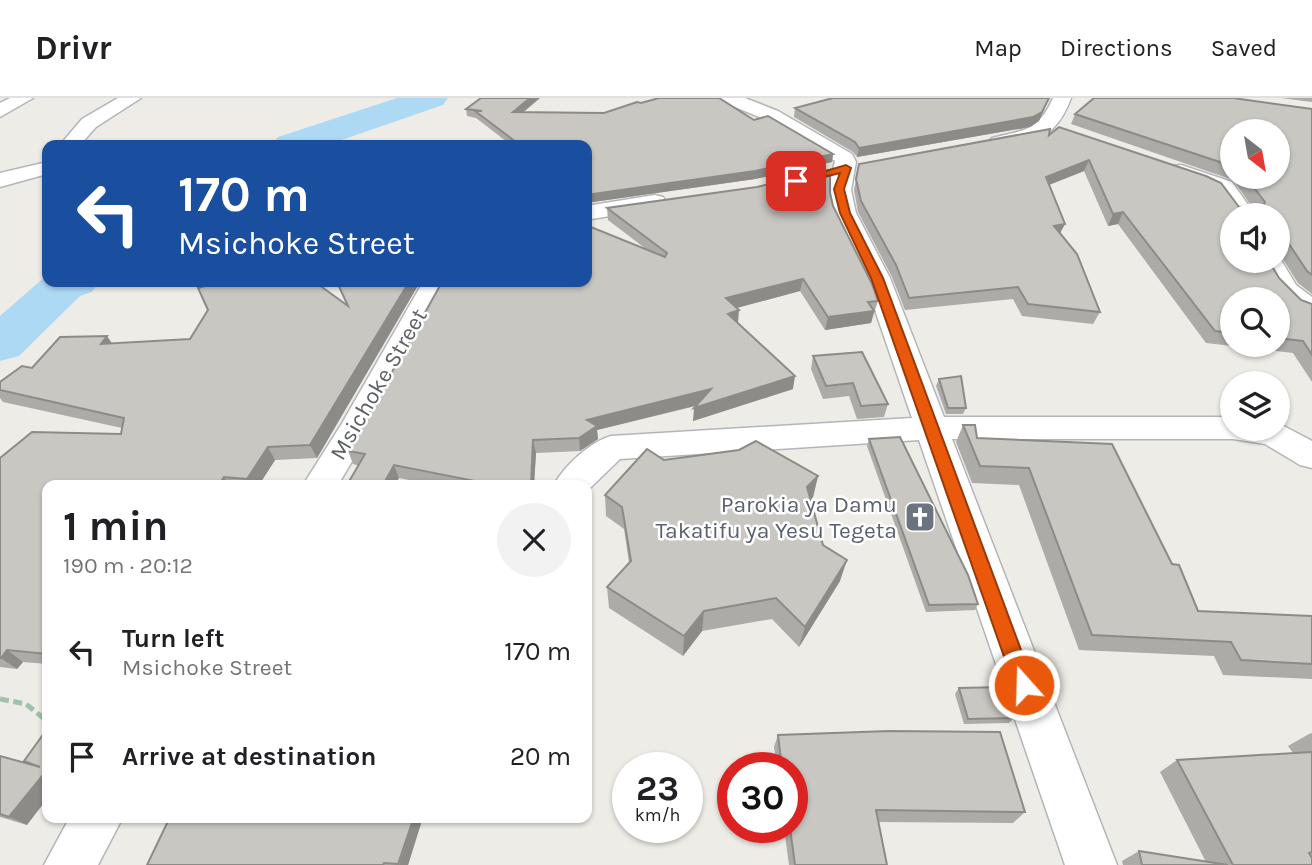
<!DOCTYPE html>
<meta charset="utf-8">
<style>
:root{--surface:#fff;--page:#f2f2f2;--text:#202124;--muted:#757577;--line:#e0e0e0}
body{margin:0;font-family:Karla,sans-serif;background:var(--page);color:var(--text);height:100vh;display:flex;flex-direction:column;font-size:26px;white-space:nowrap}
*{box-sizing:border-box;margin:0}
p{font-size:23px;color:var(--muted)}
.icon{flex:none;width:38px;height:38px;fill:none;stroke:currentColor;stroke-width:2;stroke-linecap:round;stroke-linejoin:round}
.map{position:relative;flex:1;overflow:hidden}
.details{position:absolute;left:42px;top:382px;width:550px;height:343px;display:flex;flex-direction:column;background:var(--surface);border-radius:14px;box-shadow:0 2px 5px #0004}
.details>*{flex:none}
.banner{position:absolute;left:42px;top:42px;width:550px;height:147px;border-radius:14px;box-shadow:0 2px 5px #0004;background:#1a4fa0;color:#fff;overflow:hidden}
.needle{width:46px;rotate:149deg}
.tools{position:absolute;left:1220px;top:21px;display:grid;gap:14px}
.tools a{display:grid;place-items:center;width:70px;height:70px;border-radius:50%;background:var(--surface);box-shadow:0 2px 5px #0004;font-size:35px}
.speed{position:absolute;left:612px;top:654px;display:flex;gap:14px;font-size:35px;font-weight:700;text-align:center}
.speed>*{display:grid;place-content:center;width:91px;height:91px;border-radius:50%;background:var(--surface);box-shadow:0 2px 5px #0004;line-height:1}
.speed small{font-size:18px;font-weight:400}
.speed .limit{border:10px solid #d22;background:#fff;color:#111}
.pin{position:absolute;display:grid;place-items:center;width:60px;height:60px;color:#fff;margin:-30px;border-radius:14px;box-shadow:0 4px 10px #0006}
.me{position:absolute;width:77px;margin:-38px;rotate:340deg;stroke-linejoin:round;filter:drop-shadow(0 0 5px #0008)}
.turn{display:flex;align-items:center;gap:24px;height:147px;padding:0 21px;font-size:32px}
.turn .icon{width:91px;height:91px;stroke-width:2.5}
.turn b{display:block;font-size:49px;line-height:60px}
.round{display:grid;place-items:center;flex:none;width:74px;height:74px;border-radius:37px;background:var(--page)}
.headline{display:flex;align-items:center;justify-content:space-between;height:119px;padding:0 21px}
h1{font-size:42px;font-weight:700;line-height:52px}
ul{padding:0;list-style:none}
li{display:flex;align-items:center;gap:21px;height:105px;padding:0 21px}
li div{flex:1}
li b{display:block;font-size:26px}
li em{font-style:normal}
header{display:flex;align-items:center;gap:42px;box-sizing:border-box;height:98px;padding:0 35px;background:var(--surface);border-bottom:2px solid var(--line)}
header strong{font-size:33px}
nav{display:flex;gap:38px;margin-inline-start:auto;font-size:24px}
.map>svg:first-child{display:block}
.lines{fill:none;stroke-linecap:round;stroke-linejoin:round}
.river{fill:#aed9f5;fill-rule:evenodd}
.street-casing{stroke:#b3b6b9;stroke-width:3}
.path{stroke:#9fc3a8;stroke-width:5;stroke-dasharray:9 4.5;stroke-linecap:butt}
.street{fill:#fff;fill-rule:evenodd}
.wall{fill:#adaba7;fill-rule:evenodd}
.shaded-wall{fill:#8d8b88}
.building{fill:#c9c7c2;stroke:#8d8b88;stroke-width:2}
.route{fill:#ea580c;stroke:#983908;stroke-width:2}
.labels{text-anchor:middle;stroke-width:5;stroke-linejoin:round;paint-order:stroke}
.street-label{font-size:23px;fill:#5d6164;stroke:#fff}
.worship-label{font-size:23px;fill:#5b616d;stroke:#fff;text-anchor:end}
</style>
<header>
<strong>Drivr</strong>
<nav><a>Map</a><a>Directions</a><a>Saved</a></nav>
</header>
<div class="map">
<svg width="1312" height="767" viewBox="0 0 1312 767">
<rect width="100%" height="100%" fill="#eeece6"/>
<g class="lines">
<!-- river -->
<g class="river">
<path d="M 397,0 L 448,0 L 443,7 L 327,47 L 272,47 L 278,39 Z"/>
<path d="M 47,177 L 47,184 L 99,184 L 92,194 L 80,198 L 19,258 L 0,263 L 0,218 Z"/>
</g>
<!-- street casing -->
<g class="street-casing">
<g id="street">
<path d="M 10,0 L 33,0 L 0,19 L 0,5 Z"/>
<path d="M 118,0 L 141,0 L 96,29 L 80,47 L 60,47 L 82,21 Z"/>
<path d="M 720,0 L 745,0 L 778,13 L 852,56 L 856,64 L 851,92 L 856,115 L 890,180 L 944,319 L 1232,319 L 1232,331 L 1278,331 L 1278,325 L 1312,343 L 1312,370 L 1300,367 L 1265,346 L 1233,341 L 952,341 L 1117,767 L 1065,767 L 919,342 L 620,361 L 586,394 L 586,387 L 554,387 C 564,368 590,344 611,338 L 912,320 L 864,180 L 832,115 L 829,88 L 835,63 L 764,21 L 723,4 Z"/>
<path d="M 1053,0 L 1071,0 C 1061,27 1048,40 1020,46 C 1010,48 1001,51 992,48 L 989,44 L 992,40 C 1024,32 1038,34 1053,0 Z"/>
<path d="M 47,64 L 47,76 L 0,89 L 0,75 Z"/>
<path d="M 1181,67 L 1232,84 L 1255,117 L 1232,118 L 1216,94 L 1173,78 L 1170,73 L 1173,68 Z"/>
<path d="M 655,97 L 663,99 L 666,104 L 663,109 L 586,122 L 586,108 Z"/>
<path d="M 1278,157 L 1296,187 L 1312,199 L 1312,220 C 1283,213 1270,188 1257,163 L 1278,163 Z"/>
<path d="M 423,184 L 449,184 L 370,333 L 338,387 L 303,387 L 341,327 Z"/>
<path d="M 70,719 L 123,719 L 98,767 L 44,767 Z"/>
</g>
</g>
<!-- path -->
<path class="path" d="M 0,601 L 26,606 L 47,623"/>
<!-- street -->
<use href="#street" class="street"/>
</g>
<!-- wall -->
<g class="wall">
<path d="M 481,0 L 540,0 L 524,14 L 604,15 L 641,5 L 754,22 L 833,56 L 832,64 L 755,81 L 586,105 L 586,47 L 511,47 L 476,20 L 467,18 L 466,11 Z"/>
<path d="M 1049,0 L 1039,23 L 1030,29 L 857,59 L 853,54 L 794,19 L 795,10 Z"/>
<path d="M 1281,0 L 1312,0 L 1312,4 Z"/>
<path d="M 1312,11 L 1312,196 L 1298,185 L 1279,155 L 1278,157 L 1278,117 L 1232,117 L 1279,180 L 1301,202 L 1312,206 L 1312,284 L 1293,255 L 1206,245 L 1118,126 L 1108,128 L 1084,73 L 1049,87 L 1065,126 L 1060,135 L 1100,214 L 1093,226 L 1022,218 L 1013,201 L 905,212 L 892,179 L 858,114 L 854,92 L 859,66 L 1049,37 L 1239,109 L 1252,109 L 1233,82 L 1071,26 L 1075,16 ZM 1232,33 L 1278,79 L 1232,79 ZM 1232,201 L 1278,201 L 1278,247 L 1232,247 Z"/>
<path d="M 830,95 L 833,108 L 878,203 L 871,225 L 825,232 L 800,193 L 737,210 L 738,225 L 793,291 L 693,323 L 696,308 L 597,332 L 598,341 L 580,353 L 536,355 L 534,387 L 435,387 L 399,380 L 353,366 L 348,353 L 646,151 L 608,122 L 607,110 Z"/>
<path d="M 337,184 L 420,184 L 317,360 L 275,362 L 259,387 L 47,387 L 47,566 L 23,564 L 17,571 L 0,569 L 0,360 L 121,336 L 122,330 L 3,304 L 0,300 L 0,284 L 32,270 L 112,245 L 190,241 L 347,208 Z"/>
<path d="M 813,258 L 888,306 L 884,319 L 857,321 L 849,298 L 823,301 L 811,271 Z"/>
<path d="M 939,281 L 966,310 L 963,316 L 946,316 L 936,288 Z"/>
<path d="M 963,327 L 977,340 L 1112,346 L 1172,466 L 1198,513 L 1312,518 L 1312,581 L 1223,577 L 1214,558 L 1079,552 L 1019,387 L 972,385 L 956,344 Z"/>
<path d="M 869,341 L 978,506 L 975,512 L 926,514 L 867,348 Z"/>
<path d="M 664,362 L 818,378 L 813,399 L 811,402 L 823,447 L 840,483 L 799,549 L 772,521 L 702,533 L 683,558 L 609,510 L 607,489 L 629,465 L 624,431 L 606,418 L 605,397 Z"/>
<path d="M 959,590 L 1014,620 L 1009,625 L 964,626 L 955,596 Z"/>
<path d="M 47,631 L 27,727 L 0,719 L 0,658 L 29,666 L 24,663 Z"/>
<path d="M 1312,635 L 1312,767 L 1123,767 L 1122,763 L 1139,753 L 1206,764 L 1160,674 L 1177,662 L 1293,655 L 1288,648 L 1309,636 Z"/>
<path d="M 778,637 L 1025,714 L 1013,725 L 878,724 L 887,767 L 789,767 L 784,730 L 793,730 L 793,670 L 777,670 L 774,649 Z"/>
<path d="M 161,719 L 423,719 L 408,767 L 147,767 L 169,722 Z"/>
</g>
<!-- shaded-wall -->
<g class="shaded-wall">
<path d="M 530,0 L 540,0 L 514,21 L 513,14 Z"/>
<path d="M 1049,0 L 1039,23 L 1030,29 L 857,59 L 859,50 Z"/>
<path d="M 833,56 L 832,64 L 755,81 L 586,105 L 586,97 Z"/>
<path d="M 1089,62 L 1084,73 L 1041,90 L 1046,79 Z"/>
<path d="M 1123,114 L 1118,126 L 1108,128 L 1113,116 Z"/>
<path d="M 1065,126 L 1059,137 L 1054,128 Z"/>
<path d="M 803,181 L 800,193 L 725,213 L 726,200 Z"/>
<path d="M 409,184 L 420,184 L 317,360 L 310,347 Z"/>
<path d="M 739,212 L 738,225 L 728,216 Z"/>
<path d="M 874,213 L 871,225 L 825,232 L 828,219 Z"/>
<path d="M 107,238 L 116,251 L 101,246 Z"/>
<path d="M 795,278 L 793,291 L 693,323 L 694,310 Z"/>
<path d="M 711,291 L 710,304 L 597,332 L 598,341 L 580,353 L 579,340 L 587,322 Z"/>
<path d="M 533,342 L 536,355 L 534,387 L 531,387 Z"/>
<path d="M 268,349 L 275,362 L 259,387 L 251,387 L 247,381 Z"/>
<path d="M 394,367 L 399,380 L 395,387 L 383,387 Z"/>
<path d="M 818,378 L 813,399 L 802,411 L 807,389 Z"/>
<path d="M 224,379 L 229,387 L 219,387 Z"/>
<path d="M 847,462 L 840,483 L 799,549 L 805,529 Z"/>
<path d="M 704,513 L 702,533 L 683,558 L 684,538 Z"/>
<path d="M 7,552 L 23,564 L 17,571 L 1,560 Z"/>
<path d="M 47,672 L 47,701 L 27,727 L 9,719 Z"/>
<path d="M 414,719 L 423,719 L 408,767 L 399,767 Z"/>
</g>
<!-- building -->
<g class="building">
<path d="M 481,0 L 530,0 L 513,14 L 604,15 L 637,4 L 641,5 L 659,0 L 719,0 L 754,22 L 768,18 L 833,56 L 755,73 L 586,97 L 586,47 L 520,47 L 475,13 L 482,13 L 466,11 Z"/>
<path d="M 833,0 L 1049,0 L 1042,14 L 1033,19 L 859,50 L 855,44 L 795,10 Z"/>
<path d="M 1094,0 L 1233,0 L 1312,11 L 1312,177 L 1307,173 L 1287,143 L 1284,149 L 1278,149 L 1278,117 L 1232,117 L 1232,163 L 1269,163 L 1279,180 L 1301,202 L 1312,206 L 1312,257 L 1303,243 L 1278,240 L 1278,201 L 1232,201 L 1232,235 L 1215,233 L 1123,114 L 1113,116 L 1089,62 L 1046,79 L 1065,126 L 1054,128 L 1077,156 L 1100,214 L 1028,206 L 1018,189 L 909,200 L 896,167 L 861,103 L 856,81 L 859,66 L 1050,31 L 1049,37 L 1059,29 L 1206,78 L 1221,85 L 1239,109 L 1263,108 L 1265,104 L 1246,79 L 1278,79 L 1278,33 L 1232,33 L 1232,68 L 1075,16 Z"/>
<path d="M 830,72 L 830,95 L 833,108 L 872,186 L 878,203 L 868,204 L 874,213 L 828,219 L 803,181 L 726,200 L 739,212 L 728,216 L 795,278 L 694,310 L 711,291 L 587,322 L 597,328 L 579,340 L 533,342 L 531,387 L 490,387 L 490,386 L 394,367 L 383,387 L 347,387 L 365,356 L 348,353 L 442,184 L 586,184 L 586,127 L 665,159 L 667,155 L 607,110 L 757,89 Z"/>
<path d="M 219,184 L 315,184 L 348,208 L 337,184 L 409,184 L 310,347 L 268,349 L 247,381 L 224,379 L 219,387 L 47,387 L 47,556 L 7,552 L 1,560 L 0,560 L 0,360 L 32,334 L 121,336 L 124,320 L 0,292 L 0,284 L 22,268 L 32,270 L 60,239 L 107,238 L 101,246 L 190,241 L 208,212 L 198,190 Z"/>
<path d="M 862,254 L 888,306 L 861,308 L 853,285 L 826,288 L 813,258 Z"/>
<path d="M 961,278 L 966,310 L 948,310 L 939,281 Z"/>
<path d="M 963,327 L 975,327 L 977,340 L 1112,346 L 1172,466 L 1179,467 L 1198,513 L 1312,518 L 1312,566 L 1241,562 L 1231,544 L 1092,537 L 1029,370 L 980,368 Z"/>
<path d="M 900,339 L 968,477 L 978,506 L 929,507 L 869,341 Z"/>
<path d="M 756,343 L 818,378 L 807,389 L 823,447 L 847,462 L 805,529 L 776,500 L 704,513 L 684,538 L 607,489 L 631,463 L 622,409 L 605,397 L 647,351 L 664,362 L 739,352 Z"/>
<path d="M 1003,589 L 1014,620 L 968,621 L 959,590 Z"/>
<path d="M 47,631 L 47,672 L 9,719 L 0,716 L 0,658 L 40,669 L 24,663 Z"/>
<path d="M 889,633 L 1000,634 L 1025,714 L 876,712 L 887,767 L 795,767 L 790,730 L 793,730 L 793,670 L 782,670 L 778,637 Z"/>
<path d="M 1312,654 L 1312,754 L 1309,755 L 1312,760 L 1312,767 L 1233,767 L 1177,662 Z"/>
<path d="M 170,719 L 414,719 L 398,766 L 384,765 L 383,767 L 147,767 Z"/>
<path d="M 1139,753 L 1228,767 L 1142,767 Z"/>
</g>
<!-- route -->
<path class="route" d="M 846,67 L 851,70 L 844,91 L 850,115 L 883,180 L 1034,587 L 1031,594 L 1024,596 L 1017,594 L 1014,587 L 871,180 L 840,115 L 834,91 L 840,75 L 796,86 L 791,83 Z"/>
<!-- icons -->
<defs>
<g id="church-square" transform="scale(1.575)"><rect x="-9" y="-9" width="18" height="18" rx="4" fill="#6b7280" stroke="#fff"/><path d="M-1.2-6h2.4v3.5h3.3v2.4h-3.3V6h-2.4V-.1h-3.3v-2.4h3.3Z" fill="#fff"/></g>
</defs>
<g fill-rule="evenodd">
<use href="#church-square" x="920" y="419"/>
</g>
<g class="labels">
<!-- street labels -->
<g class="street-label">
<text transform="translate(378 286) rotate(-60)" y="8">Msichoke Street</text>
</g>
<!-- worship labels -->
<g class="worship-label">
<text x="897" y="414">Parokia ya Damu<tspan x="897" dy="26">Takatifu ya Yesu Tegeta</tspan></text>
</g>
</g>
</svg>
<div class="tools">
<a><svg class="needle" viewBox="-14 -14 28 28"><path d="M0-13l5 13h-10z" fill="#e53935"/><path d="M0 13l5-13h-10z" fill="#757577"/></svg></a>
<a><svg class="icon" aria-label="sound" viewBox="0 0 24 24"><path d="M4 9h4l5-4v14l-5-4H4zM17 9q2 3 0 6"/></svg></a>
<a><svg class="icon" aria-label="search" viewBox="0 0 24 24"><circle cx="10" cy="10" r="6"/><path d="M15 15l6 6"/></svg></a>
<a><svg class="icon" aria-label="layers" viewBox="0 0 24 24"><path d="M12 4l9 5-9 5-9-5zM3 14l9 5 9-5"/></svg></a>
</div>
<div class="speed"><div>23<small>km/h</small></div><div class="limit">30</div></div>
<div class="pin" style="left:796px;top:83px;background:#d93025"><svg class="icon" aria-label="arrive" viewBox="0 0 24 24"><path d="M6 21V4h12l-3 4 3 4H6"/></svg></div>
<svg class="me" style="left:1024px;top:587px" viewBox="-20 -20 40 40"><circle r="17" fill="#ea580c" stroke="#fff" stroke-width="3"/><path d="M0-11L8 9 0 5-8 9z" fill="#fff"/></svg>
<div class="banner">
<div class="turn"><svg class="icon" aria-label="left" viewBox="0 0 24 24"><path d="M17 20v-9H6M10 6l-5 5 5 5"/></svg><div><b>170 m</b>Msichoke Street</div></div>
</div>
<section class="details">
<div class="headline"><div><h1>1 min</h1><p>190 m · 20:12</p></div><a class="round"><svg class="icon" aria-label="close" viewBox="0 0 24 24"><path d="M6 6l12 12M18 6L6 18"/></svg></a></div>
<ul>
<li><svg class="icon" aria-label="left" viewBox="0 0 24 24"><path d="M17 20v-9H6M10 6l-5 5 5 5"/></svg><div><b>Turn left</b><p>Msichoke Street</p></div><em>170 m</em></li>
<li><svg class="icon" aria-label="arrive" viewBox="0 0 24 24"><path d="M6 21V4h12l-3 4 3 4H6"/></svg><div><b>Arrive at destination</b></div><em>20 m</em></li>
</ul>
</section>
</div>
